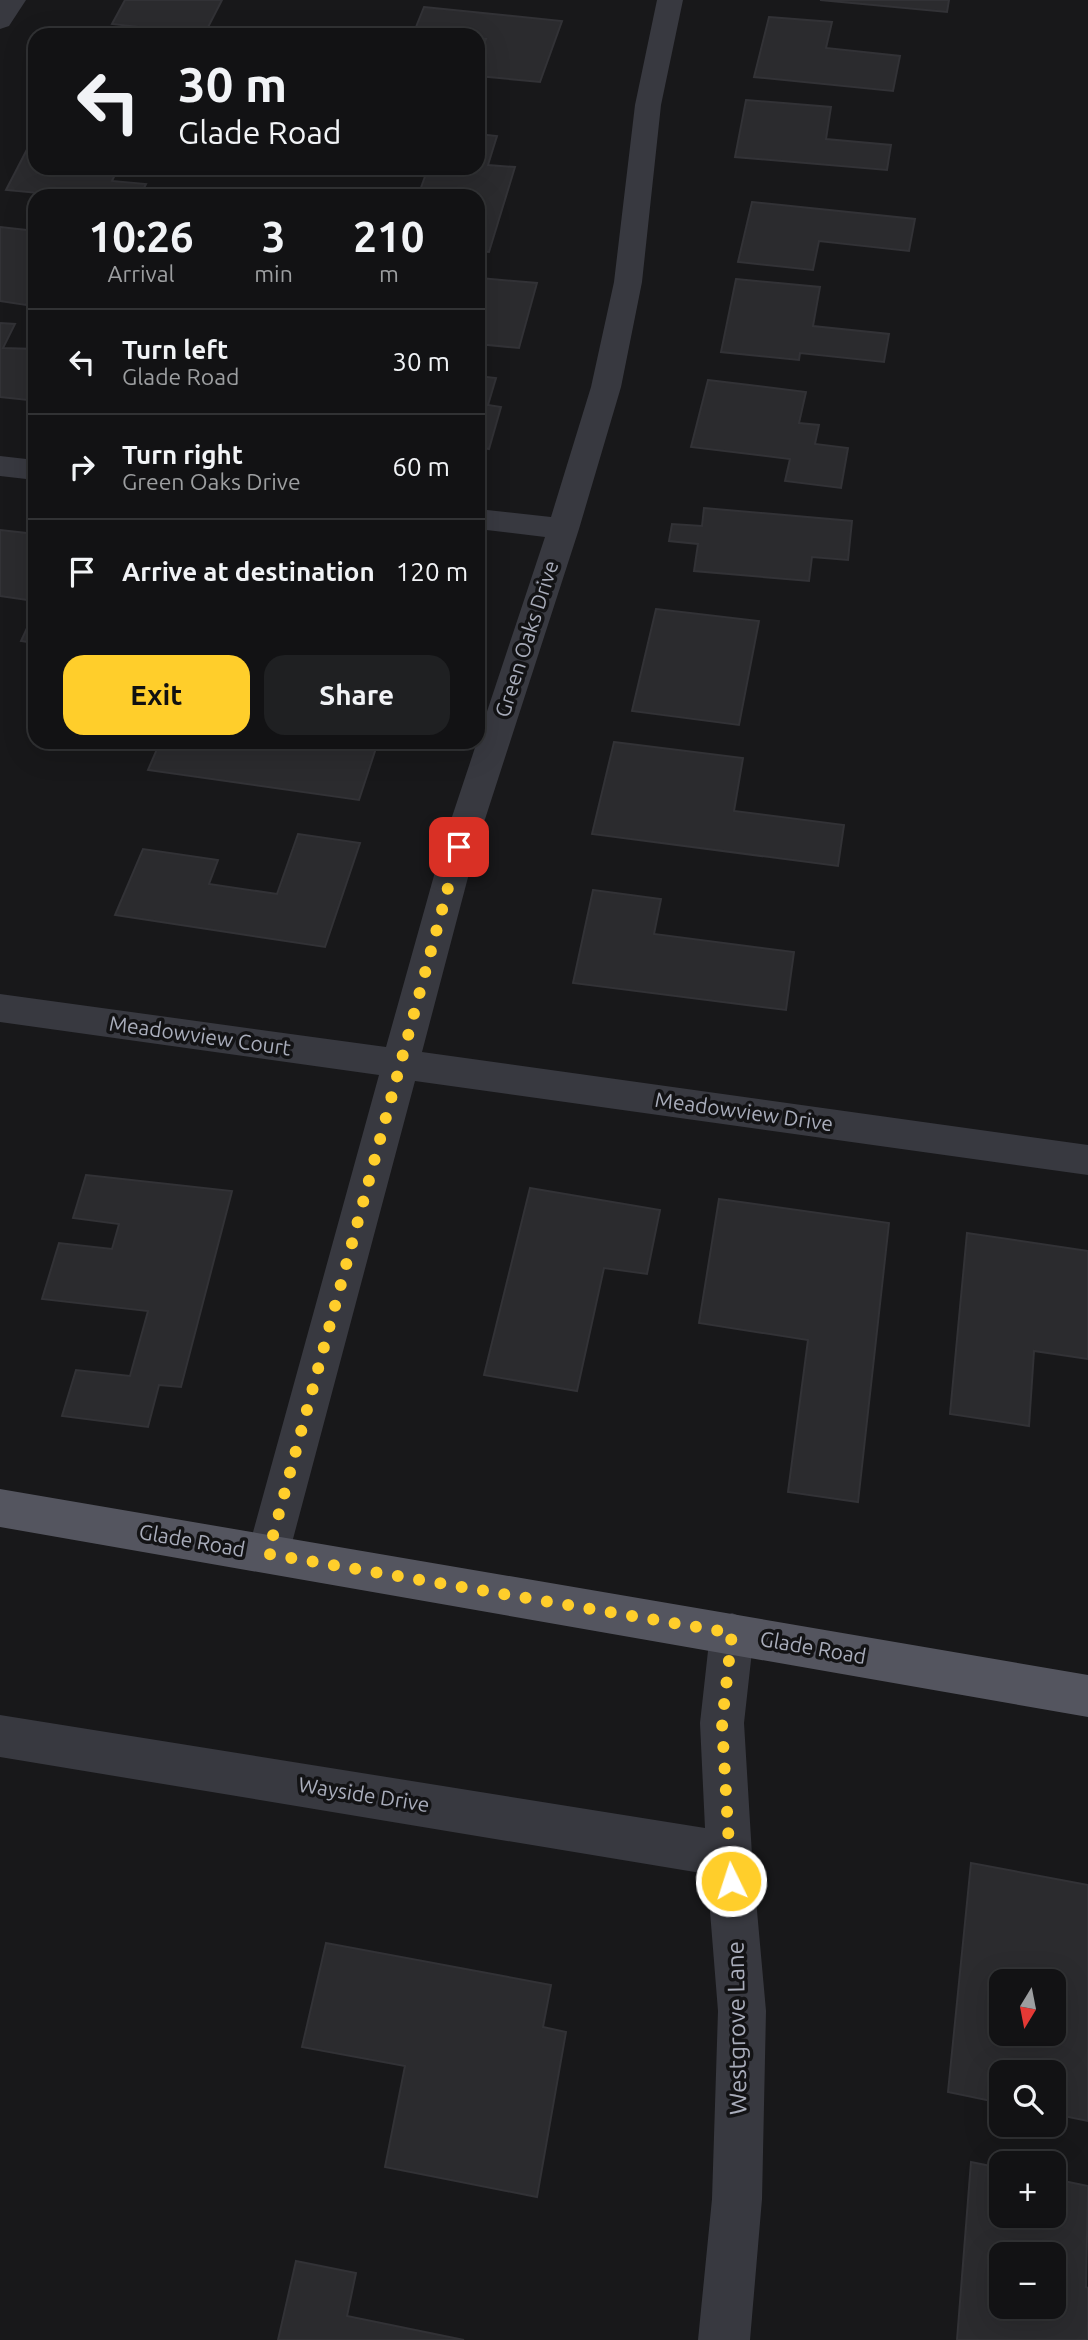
<!DOCTYPE html>
<meta charset="utf-8">
<style>
:root{--surface:#121214;--page:#1f2022;--text:#f1f3f6;--muted:#9c9ea0;--line:#313234;--accent:#ffce2b}
body{margin:0;font-family:Ubuntu,sans-serif;background:var(--page);color:var(--text);height:100vh;display:flex;flex-direction:column;font-size:26px;white-space:nowrap}
*{box-sizing:border-box;margin:0}
p{font-size:23px;color:var(--muted)}
.icon{flex:none;width:38px;height:38px;fill:none;stroke:currentColor;stroke-width:2;stroke-linecap:round;stroke-linejoin:round}
.map{position:relative;flex:1;overflow:hidden}
.details{position:absolute;left:28px;top:189px;width:457px;height:560px;display:flex;flex-direction:column;background:var(--surface);border-radius:21px;box-shadow:0 7px 28px #0002,0 0 0 2px var(--line)}
.details>*{flex:none}
.banner{position:absolute;left:28px;top:28px;width:457px;height:147px;border-radius:21px;box-shadow:0 7px 28px #0002,0 0 0 2px var(--line);background:#121214;color:var(--text);overflow:hidden}
.needle{width:46px;rotate:190deg}
.controls{position:absolute;left:989px;top:1969px;display:grid;gap:14px}
.controls a{display:grid;place-items:center;width:77px;height:77px;border-radius:14px;background:var(--surface);box-shadow:0 7px 28px #0002,0 0 0 2px var(--line);font-size:35px}
.pin{position:absolute;display:grid;place-items:center;width:60px;height:60px;color:#fff;margin:-30px;border-radius:14px;box-shadow:0 4px 10px #0006}
.me{position:absolute;width:77px;margin:-38px;rotate:356deg;stroke-linejoin:round;filter:drop-shadow(0 0 5px #0008)}
.turn{display:flex;align-items:center;gap:24px;height:147px;padding:0 35px;font-size:32px}
.turn .icon{width:91px;height:91px;stroke-width:2.5}
.turn b{display:block;font-size:49px;line-height:60px}
.eta{display:flex;justify-content:space-evenly;align-items:center;height:119px;text-align:center}
.eta b{font-size:42px;font-weight:600;line-height:49px}
.cta{display:flex;gap:14px;margin-top:auto;padding:14px 35px}
.cta a{flex:1;height:80px;border-radius:21px;background:var(--accent);color:#111;font-size:28px;font-weight:600;line-height:80px;text-align:center}
.cta a+a{background:var(--page);color:var(--text)}
ul{padding:0;list-style:none}
li{display:flex;align-items:center;gap:21px;height:105px;padding:0 35px;border-top:2px solid var(--line)}
li div{flex:1}
li b{display:block;font-size:26px}
li em{font-style:normal}
.map>svg:first-child{display:block}
.building{fill:#2b2b2e;stroke:#323236;stroke-width:2;fill-rule:evenodd}
.lines{fill:none;stroke-linecap:round;stroke-linejoin:round}
.minor{fill:#383940;fill-rule:evenodd}
.major{fill:#54555f;fill-rule:evenodd}
.route{stroke:#ffce2b;stroke-width:12;stroke-dasharray:0 21.6}
.labels{text-anchor:middle;stroke-width:7;stroke-linejoin:round;paint-order:stroke}
.street-label{font-size:21px;fill:#a9adbb;stroke:#131315}
.near-street-label{font-size:24px;fill:#a9adbb;stroke:#131315}
</style>
<div class="map">
<svg width="1088" height="2340" viewBox="0 0 1088 2340">
<rect width="100%" height="100%" fill="#18181a"/>
<!-- building -->
<g class="building">
<path d="M 125,0 L 222,0 L 204,35 L 163,35 L 166,30 L 112,24 Z"/>
<path d="M 820,0 L 949,0 L 947,12 Z"/>
<path d="M 424,7 L 562,21 L 540,82 L 478,76 L 478,56 L 486,39 L 478,39 L 478,35 L 414,32 Z"/>
<path d="M 769,17 L 832,22 L 826,48 L 900,56 L 893,91 L 754,77 Z"/>
<path d="M 746,100 L 831,107 L 826,139 L 891,145 L 887,170 L 735,157 Z"/>
<path d="M 35,134 L 35,168 L 118,168 L 112,181 L 146,184 L 140,196 L 71,196 L 6,190 Z"/>
<path d="M 478,134 L 497,136 L 488,165 L 515,167 L 489,252 L 478,251 L 478,196 L 418,196 L 428,168 L 478,168 Z"/>
<path d="M 752,202 L 915,219 L 909,251 L 819,241 L 813,270 L 738,262 Z"/>
<path d="M 0,227 L 35,231 L 35,287 L 26,305 L 0,301 Z"/>
<path d="M 480,278 L 537,283 L 519,348 L 478,344 Z"/>
<path d="M 736,279 L 820,287 L 813,326 L 889,334 L 884,362 L 800,353 L 799,360 L 721,352 Z"/>
<path d="M 0,323 L 15,324 L 3,348 L 35,349 L 35,388 L 28,400 L 0,397 Z"/>
<path d="M 478,376 L 496,378 L 488,405 L 501,407 L 489,449 L 478,447 Z"/>
<path d="M 708,380 L 806,392 L 799,423 L 819,425 L 815,444 L 848,448 L 841,488 L 785,481 L 790,459 L 691,447 Z"/>
<path d="M 704,508 L 852,521 L 848,560 L 812,557 L 809,581 L 694,571 L 698,544 L 669,541 L 672,524 L 702,526 Z"/>
<path d="M 0,530 L 35,534 L 35,601 L 0,596 Z"/>
<path d="M 656,609 L 759,621 L 739,725 L 632,711 Z"/>
<path d="M 35,611 L 35,643 L 21,641 Z"/>
<path d="M 160,742 L 291,742 L 317,746 L 318,742 L 378,742 L 359,800 L 148,770 Z"/>
<path d="M 614,742 L 743,758 L 734,811 L 844,825 L 838,866 L 592,834 Z"/>
<path d="M 298,834 L 360,843 L 325,947 L 115,915 L 143,849 L 218,860 L 209,884 L 277,894 Z"/>
<path d="M 593,890 L 661,899 L 654,934 L 794,952 L 786,1010 L 573,983 Z"/>
<path d="M 86,1175 L 232,1191 L 181,1387 L 159,1385 L 148,1427 L 62,1416 L 76,1370 L 130,1376 L 148,1311 L 42,1299 L 59,1243 L 112,1249 L 119,1224 L 73,1218 Z"/>
<path d="M 530,1188 L 660,1210 L 647,1274 L 604,1268 L 577,1391 L 484,1375 Z"/>
<path d="M 719,1199 L 889,1223 L 858,1502 L 788,1492 L 808,1340 L 699,1323 Z"/>
<path d="M 967,1233 L 1088,1251 L 1088,1359 L 1034,1351 L 1029,1426 L 950,1414 Z"/>
<path d="M 971,1863 L 1088,1885 L 1088,2121 L 1054,2114 L 1054,2072 L 1001,2072 L 1001,2103 L 948,2092 ZM 1001,1981 L 1054,1981 L 1054,2034 L 1001,2034 Z"/>
<path d="M 326,1943 L 551,1985 L 543,2027 L 566,2032 L 537,2197 L 385,2167 L 405,2066 L 302,2047 Z"/>
<path d="M 971,2162 L 1001,2168 L 1001,2216 L 1054,2216 L 1054,2179 L 1088,2186 L 1086,2287 L 1088,2288 L 1088,2340 L 957,2340 ZM 1001,2254 L 1054,2254 L 1054,2306 L 1001,2306 Z"/>
<path d="M 296,2261 L 356,2273 L 347,2316 L 464,2340 L 278,2340 Z"/>
</g>
<g class="lines">
<!-- minor -->
<g class="minor">
<path d="M 26,0 L 9,26 L 0,29 L 0,0 Z"/>
<path d="M 657,0 L 683,0 L 661,105 L 642,282 L 621,387 L 579,529 L 476,847 L 422,1052 L 1088,1145 L 1088,1175 L 415,1081 L 289,1554 L 283,1568 L 268,1573 L 253,1568 L 247,1554 L 379,1075 L 0,1022 L 0,994 L 386,1047 L 442,847 L 545,537 L 478,529 L 478,509 L 551,517 L 591,387 L 614,282 L 635,105 Z"/>
<path d="M 0,456 L 35,460 L 35,480 L 0,476 Z"/>
<path d="M 732,1613 L 747,1619 L 754,1633 L 744,1723 L 752,1855 L 766,2011 L 762,2199 L 750,2340 L 698,2340 L 712,2199 L 718,2011 L 707,1874 L 0,1757 L 0,1715 L 705,1828 L 700,1723 L 710,1633 L 717,1619 Z"/>
</g>
<!-- major -->
<path class="major" d="M 0,1489 L 1088,1675 L 1088,1717 L 0,1527 Z"/>
</g>
<g class="lines">
<!-- route -->
<path class="route" d="M 459,847 L 268,1554 L 732,1633 L 722,1723 L 731,1881"/>
</g>
<g class="labels">
<!-- street labels -->
<g class="street-label">
<text transform="translate(527 639) rotate(-72)" y="7">Green Oaks Drive</text>
<text transform="translate(200 1036) rotate(8)" y="7">Meadowview Court</text>
<text transform="translate(744 1112) rotate(8)" y="7">Meadowview Drive</text>
<text transform="translate(192 1541) rotate(10)" y="7">Glade Road</text>
<text transform="translate(813 1648) rotate(10)" y="7">Glade Road</text>
<text transform="translate(364 1795) rotate(9)" y="7">Wayside Drive</text>
</g>
<!-- near-street labels -->
<g class="near-street-label">
<text transform="translate(737 2028) rotate(-91)" y="8">Westgrove Lane</text>
</g>
</g>
</svg>
<div class="controls">
<a><svg class="needle" viewBox="-14 -14 28 28"><path d="M0-13l5 13h-10z" fill="#e53935"/><path d="M0 13l5-13h-10z" fill="#9c9ea0"/></svg></a>
<a><svg class="icon" aria-label="search" viewBox="0 0 24 24"><circle cx="10" cy="10" r="6"/><path d="M15 15l6 6"/></svg></a>
<a>+</a>
<a>−</a>
</div>
<div class="pin" style="left:459px;top:847px;background:#d93025"><svg class="icon" aria-label="arrive" viewBox="0 0 24 24"><path d="M6 21V4h12l-3 4 3 4H6"/></svg></div>
<svg class="me" style="left:731px;top:1881px" viewBox="-20 -20 40 40"><circle r="17" fill="#ffce2b" stroke="#fff" stroke-width="3"/><path d="M0-11L8 9 0 5-8 9z" fill="#fff"/></svg>
<div class="banner">
<div class="turn"><svg class="icon" aria-label="left" viewBox="0 0 24 24"><path d="M17 20v-9H6M10 6l-5 5 5 5"/></svg><div><b>30 m</b>Glade Road</div></div>
</div>
<section class="details">
<div class="eta">
<div><b>10:26</b><p>Arrival</p></div>
<div><b>3</b><p>min</p></div>
<div><b>210</b><p>m</p></div>
</div>
<ul>
<li><svg class="icon" aria-label="left" viewBox="0 0 24 24"><path d="M17 20v-9H6M10 6l-5 5 5 5"/></svg><div><b>Turn left</b><p>Glade Road</p></div><em>30 m</em></li>
<li><svg class="icon" aria-label="right" viewBox="0 0 24 24"><path d="M7 20v-9h11M14 6l5 5-5 5"/></svg><div><b>Turn right</b><p>Green Oaks Drive</p></div><em>60 m</em></li>
<li><svg class="icon" aria-label="arrive" viewBox="0 0 24 24"><path d="M6 21V4h12l-3 4 3 4H6"/></svg><div><b>Arrive at destination</b></div><em>120 m</em></li>
</ul>
<div class="cta"><a>Exit</a><a>Share</a></div>
</section>
</div>
